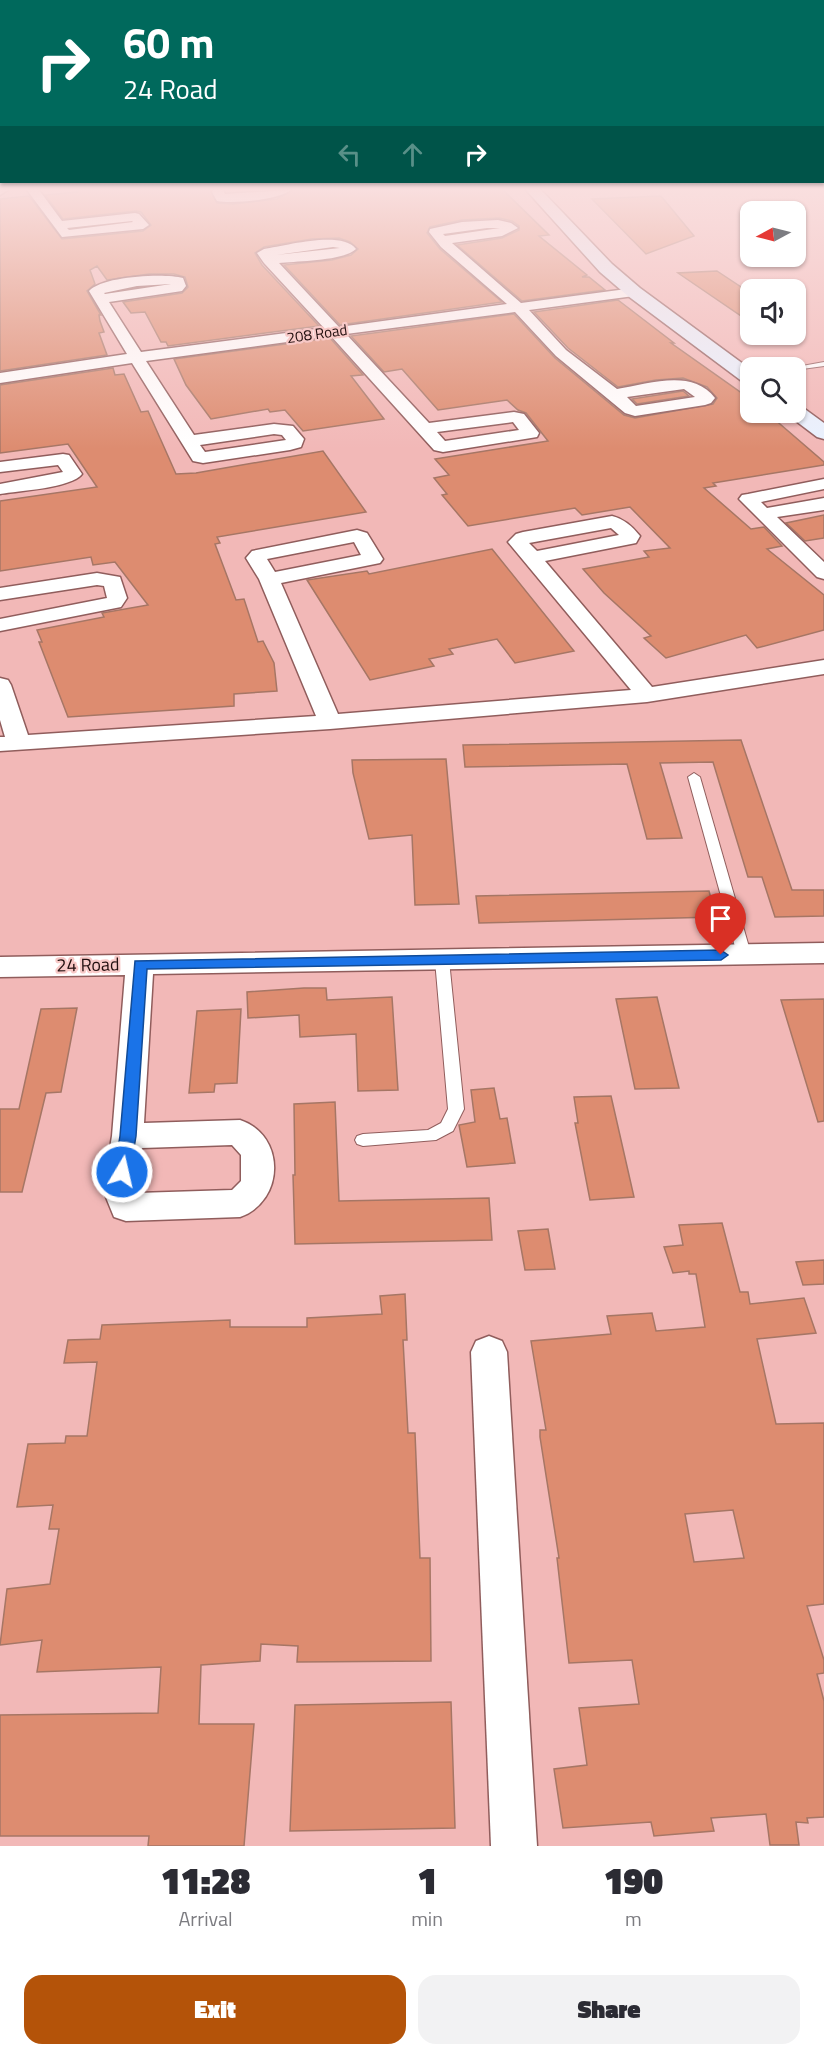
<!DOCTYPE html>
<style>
:root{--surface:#fff;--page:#f2f2f3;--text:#2b2b33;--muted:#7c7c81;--accent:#b45309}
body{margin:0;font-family:"Titillium Web",sans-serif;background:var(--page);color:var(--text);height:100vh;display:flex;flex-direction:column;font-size:22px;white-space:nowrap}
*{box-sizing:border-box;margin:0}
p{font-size:20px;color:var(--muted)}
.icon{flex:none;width:33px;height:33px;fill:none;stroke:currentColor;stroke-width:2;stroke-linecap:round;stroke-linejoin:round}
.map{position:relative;height:1846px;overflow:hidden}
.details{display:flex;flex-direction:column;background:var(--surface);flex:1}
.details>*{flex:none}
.guide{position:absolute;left:0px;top:0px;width:825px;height:183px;box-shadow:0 2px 4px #0004;background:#00695c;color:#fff;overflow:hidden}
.needle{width:39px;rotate:263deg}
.tools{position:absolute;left:740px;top:201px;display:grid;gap:12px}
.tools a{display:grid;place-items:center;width:66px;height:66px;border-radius:12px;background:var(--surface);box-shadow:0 2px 4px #0004;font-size:30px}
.pin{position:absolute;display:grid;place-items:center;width:51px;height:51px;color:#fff;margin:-62px -26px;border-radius:50% 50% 50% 0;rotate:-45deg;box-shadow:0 0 6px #0007}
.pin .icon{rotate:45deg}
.me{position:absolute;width:66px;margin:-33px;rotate:9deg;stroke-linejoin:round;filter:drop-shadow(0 0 4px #0008)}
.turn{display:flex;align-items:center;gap:21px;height:126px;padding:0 24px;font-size:27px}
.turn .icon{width:78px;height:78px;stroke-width:2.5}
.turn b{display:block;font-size:42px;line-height:51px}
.lanes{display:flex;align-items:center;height:57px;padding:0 24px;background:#0003;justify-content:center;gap:30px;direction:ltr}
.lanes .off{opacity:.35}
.eta{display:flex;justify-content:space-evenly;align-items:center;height:102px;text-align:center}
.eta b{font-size:36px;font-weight:800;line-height:42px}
.action{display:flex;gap:12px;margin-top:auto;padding:12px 24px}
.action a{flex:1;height:69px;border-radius:18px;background:var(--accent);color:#fff;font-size:24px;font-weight:800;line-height:69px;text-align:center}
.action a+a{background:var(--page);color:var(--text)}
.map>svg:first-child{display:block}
.building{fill:#dd8c70;stroke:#a67665;stroke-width:1.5;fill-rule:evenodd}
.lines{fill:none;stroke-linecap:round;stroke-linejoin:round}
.lane-casing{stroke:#905d5c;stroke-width:2}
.street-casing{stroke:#905d5c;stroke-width:3}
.secondary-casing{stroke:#905d5c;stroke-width:3}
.lane{fill:#fff;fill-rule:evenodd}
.street{fill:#fff;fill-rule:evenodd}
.secondary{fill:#e9f1fe;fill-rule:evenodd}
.route{fill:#1a73e8;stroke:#114b97;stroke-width:1.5}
.labels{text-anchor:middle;stroke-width:4.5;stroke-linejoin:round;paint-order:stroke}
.far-street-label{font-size:15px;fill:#220f0f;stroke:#f8c9c7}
.street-label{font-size:18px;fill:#220f0f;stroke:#f8c9c7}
</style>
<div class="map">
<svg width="824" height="1846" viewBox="0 0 824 1846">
<rect width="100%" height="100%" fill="#f2b8b7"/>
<!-- building -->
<g class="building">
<path d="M 76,190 L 210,190 L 217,203 L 233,204 L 277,199 L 293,190 L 503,190 L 549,235 L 539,236 L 587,275 L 582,277 L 589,277 L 605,290 L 522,301 L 457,245 L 502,238 L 519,230 L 519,226 L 512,221 L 499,218 L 462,220 L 430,227 L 427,233 L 440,249 L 502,302 L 340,325 L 284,265 L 332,260 L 351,255 L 358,249 L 350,242 L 339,238 L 312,239 L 264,247 L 255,253 L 262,265 L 319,326 L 168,346 L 166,342 L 161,342 L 145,312 L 131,313 L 123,302 L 182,293 L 188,287 L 185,277 L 174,274 L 149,274 L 107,280 L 97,266 L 90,270 L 95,284 L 87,291 L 101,315 L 99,315 L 100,321 L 104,332 L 99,333 L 107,355 L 0,371 L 0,199 L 29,196 L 62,239 L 143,231 L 151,225 L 141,212 L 136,211 L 63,219 L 45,195 L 77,192 Z"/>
<path d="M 661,196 L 694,236 L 646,254 L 592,199 Z"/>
<path d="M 717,271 L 750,293 L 750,322 L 678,273 Z"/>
<path d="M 618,300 L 674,343 L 671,343 L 750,399 L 750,412 L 766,412 L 824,462 L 824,465 L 713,483 L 716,486 L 704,488 L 751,529 L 764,527 L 782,546 L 767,549 L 824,595 L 824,630 L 757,648 L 746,635 L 666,658 L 644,638 L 651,636 L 604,593 L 583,569 L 649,557 L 644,551 L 670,548 L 630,507 L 582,515 L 575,508 L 468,526 L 442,495 L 447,494 L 434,478 L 449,475 L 435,459 L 548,441 L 526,413 L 518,410 L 507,400 L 438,410 L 402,369 L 384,372 L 351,336 L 514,314 L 555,358 L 624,415 L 635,418 L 713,404 L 717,398 L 707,387 L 683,378 L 656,380 L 618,387 L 568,348 L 534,312 Z"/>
<path d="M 330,338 L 363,375 L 351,376 L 384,419 L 303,431 L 285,410 L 270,412 L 268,409 L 211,419 L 186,385 L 174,359 Z"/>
<path d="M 113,368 L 115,375 L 124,374 L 141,412 L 148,411 L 176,474 L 196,473 L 323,451 L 366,512 L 217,537 L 220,543 L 215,544 L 236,600 L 244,599 L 258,642 L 263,641 L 274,663 L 277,691 L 234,694 L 234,706 L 68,717 L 39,642 L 42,642 L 37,630 L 104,617 L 102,613 L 148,605 L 115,562 L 93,565 L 91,557 L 0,571 L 0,501 L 97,487 L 68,444 L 0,453 L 0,385 Z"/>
<path d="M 683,391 L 689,396 L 637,404 L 632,399 Z"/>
<path d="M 824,515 L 824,538 L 805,541 L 786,523 Z"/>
<path d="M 492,549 L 574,651 L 515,663 L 497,639 L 449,649 L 453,654 L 429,659 L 434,666 L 370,680 L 307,580 L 367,571 L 369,574 Z"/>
<path d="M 741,740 L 792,890 L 824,890 L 824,916 L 775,917 L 762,877 L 748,877 L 713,762 L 660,763 L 682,838 L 647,839 L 627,764 L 465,767 L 463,745 Z"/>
<path d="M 446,759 L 459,904 L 415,905 L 412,835 L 369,839 L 353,773 L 352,760 Z"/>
<path d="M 709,891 L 716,917 L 479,923 L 476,896 Z"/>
<path d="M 304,988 L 326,988 L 327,1000 L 392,997 L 398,1090 L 358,1091 L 356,1034 L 300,1037 L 299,1015 L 248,1018 L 247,992 Z"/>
<path d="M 657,997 L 679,1088 L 635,1089 L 616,999 Z"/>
<path d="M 824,999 L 824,1121 L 818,1122 L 781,1000 Z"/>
<path d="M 77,1008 L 61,1092 L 46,1093 L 22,1192 L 0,1192 L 0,1109 L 19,1109 L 41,1009 Z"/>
<path d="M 241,1009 L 237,1083 L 215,1084 L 214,1092 L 189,1093 L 197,1011 Z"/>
<path d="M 494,1088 L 500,1119 L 507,1118 L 515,1163 L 467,1167 L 459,1125 L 475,1122 L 471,1090 Z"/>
<path d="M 611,1096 L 634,1197 L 590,1200 L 575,1123 L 578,1123 L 574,1097 Z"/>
<path d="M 335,1102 L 339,1201 L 489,1198 L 492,1240 L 295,1244 L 293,1175 L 295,1175 L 294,1104 Z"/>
<path d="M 722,1223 L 740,1292 L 748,1292 L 750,1304 L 804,1298 L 816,1333 L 757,1339 L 776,1424 L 824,1423 L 824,1604 L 807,1606 L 824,1660 L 824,1673 L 817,1674 L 824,1701 L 824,1817 L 807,1818 L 808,1823 L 796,1822 L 799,1845 L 770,1845 L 766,1814 L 711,1818 L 714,1831 L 654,1836 L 651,1822 L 563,1828 L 554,1769 L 587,1765 L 579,1708 L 639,1704 L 632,1660 L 569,1663 L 557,1558 L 559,1558 L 540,1437 L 540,1430 L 546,1430 L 531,1341 L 611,1334 L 607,1316 L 652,1313 L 656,1331 L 705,1327 L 696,1274 L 689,1274 L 689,1271 L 673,1273 L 664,1247 L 683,1245 L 679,1225 ZM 733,1510 L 744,1558 L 694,1562 L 685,1514 Z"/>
<path d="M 548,1229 L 555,1269 L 525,1270 L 518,1231 Z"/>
<path d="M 824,1260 L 824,1284 L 803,1285 L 796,1262 Z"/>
<path d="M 405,1294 L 407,1340 L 403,1340 L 408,1433 L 415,1433 L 420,1558 L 430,1558 L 431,1661 L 297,1662 L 298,1646 L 261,1644 L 260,1661 L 201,1665 L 199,1724 L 254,1724 L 244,1846 L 148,1846 L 149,1836 L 0,1836 L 0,1715 L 158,1713 L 161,1667 L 37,1672 L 42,1640 L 0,1645 L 7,1589 L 50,1584 L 59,1529 L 49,1529 L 53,1505 L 17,1507 L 28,1444 L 65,1443 L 66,1436 L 87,1436 L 97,1362 L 64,1363 L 68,1340 L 100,1339 L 102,1325 L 230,1320 L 230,1327 L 307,1327 L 307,1318 L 382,1314 L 380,1296 Z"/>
<path d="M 451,1702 L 455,1828 L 290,1831 L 295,1705 Z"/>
</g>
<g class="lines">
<!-- lane casing -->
<g class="lane-casing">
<g id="lane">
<path d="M 824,362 L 824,366 L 795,370 L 795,368 L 791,368 Z"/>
<path d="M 694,773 L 700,777 L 751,954 L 744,959 L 737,954 L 688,777 Z"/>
<path d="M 442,955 L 449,960 L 464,1109 L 453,1131 L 436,1140 L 363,1146 L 357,1144 L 355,1140 L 357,1136 L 363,1134 L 428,1130 L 441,1123 L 448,1109 L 435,960 Z"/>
</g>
</g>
<!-- street casing -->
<g class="street-casing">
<g id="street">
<path d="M 0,190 L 8,190 L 0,195 Z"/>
<path d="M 27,190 L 39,190 L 62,221 L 135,213 L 139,214 L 149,225 L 143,229 L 62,237 ZM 132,221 L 133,222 L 69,230 L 67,228 Z"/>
<path d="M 213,190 L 223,190 L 225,194 L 291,190 C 278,200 233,204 217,201 L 212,192 Z"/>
<path d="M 498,220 L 511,223 L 518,228 L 502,236 L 452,243 L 521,303 L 634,288 L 641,292 L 634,296 L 529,310 L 566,350 L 617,389 C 649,384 692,368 715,398 L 711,403 L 705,405 L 635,416 L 625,413 L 556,356 L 515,312 L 346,334 L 429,423 L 514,412 L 524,414 L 539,433 L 537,437 L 531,438 L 443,452 L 434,450 L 331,336 L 146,361 L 194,435 L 274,424 L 293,426 L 304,439 L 301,447 L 290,450 L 203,463 L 193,461 L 132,363 L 0,383 L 0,373 L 127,354 L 89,291 C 103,276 164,273 183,278 L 186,286 L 182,291 L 109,302 L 141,352 L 324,328 L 264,263 L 257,253 L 264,249 C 286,246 341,230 356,249 C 344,261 297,261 279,263 L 339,327 L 507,304 L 441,247 L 429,232 L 430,229 L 462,222 ZM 487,228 L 500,228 L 445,236 L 443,234 ZM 333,247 L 340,248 L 276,255 ZM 171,284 L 105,294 L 104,293 L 137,286 ZM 684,389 L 695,397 L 636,406 L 627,397 ZM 513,422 L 519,430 L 445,441 L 437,432 ZM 274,434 L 282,435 L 286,440 L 205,452 L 200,445 Z"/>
<path d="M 63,454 L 69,455 L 82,474 C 72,488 18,491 0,494 L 0,484 L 63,472 L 58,465 L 0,472 L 0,462 Z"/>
<path d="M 824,479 L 824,489 L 761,502 L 767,508 L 824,498 L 824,510 L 777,517 L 824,562 L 824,579 L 817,577 L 739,499 L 742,495 L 748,494 Z"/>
<path d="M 612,516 C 624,519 632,526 640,536 L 636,543 L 545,561 L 652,687 L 824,660 L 824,674 L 647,702 L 330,729 L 0,751 L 0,737 L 5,737 L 0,720 L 0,678 L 8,680 L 11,685 L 28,735 L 316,716 L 259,579 L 246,558 L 252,551 L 357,530 L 367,533 L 383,559 L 380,563 L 281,583 L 338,714 L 631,690 L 508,542 L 516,534 L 523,532 ZM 611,528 L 619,535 L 537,551 L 529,543 ZM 354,542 L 361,555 L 275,572 L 267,559 Z"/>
<path d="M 97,573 L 120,577 L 127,598 L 121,607 L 0,631 L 0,619 L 107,598 L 104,586 L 97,585 L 0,600 L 0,588 Z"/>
<path d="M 824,943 L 824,963 L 153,974 L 144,1123 L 240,1120 C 286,1135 285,1201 240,1217 L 126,1221 L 114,1217 L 103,1190 L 112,1136 L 125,975 L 0,977 L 0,957 ZM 232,1145 L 241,1155 L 241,1181 L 232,1190 L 137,1193 L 142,1148 Z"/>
<path d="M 489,1336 L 502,1341 L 507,1352 L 537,1846 L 491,1846 L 471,1352 L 476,1341 Z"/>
</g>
</g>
<!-- secondary casing -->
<g class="secondary-casing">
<g id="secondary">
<path d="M 526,190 L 541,190 L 612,264 L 640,288 L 750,369 L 750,384 L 743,382 L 628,296 L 600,272 Z"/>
<path d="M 795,405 L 802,407 L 824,423 L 824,439 L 817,437 L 788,415 L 786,412 L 795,412 Z"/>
</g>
</g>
<!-- lane -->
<use href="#lane" class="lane"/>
<!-- street -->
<use href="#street" class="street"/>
<!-- secondary -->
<use href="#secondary" class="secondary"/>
</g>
<!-- sky -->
<linearGradient id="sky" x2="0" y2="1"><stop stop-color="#67b9db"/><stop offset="0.42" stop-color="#f9dfdf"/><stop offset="1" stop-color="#f9dfdf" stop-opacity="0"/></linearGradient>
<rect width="824" height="449" fill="url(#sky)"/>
<!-- route -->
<path class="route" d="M 721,950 L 728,955 L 721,960 L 147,969 L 136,1136 L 130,1172 L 128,1177 L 122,1179 L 116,1177 L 114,1172 L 120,1136 L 135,961 Z"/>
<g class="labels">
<!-- far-street labels -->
<g class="far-street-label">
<text transform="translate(317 334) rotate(-8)" y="5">208 Road</text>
</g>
<!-- street labels -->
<g class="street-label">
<text transform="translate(88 965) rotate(-1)" y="6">24 Road</text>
</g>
</g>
</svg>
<div class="tools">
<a><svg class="needle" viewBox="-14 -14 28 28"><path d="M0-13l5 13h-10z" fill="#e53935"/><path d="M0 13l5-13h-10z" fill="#7c7c81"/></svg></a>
<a><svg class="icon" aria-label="sound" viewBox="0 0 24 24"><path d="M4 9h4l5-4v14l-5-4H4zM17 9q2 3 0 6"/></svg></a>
<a><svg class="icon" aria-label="search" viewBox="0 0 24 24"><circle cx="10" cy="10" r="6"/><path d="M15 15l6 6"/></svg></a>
</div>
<div class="pin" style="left:721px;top:955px;background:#d93025"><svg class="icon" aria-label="arrive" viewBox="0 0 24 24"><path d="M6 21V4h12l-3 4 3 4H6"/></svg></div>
<svg class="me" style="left:122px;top:1172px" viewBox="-20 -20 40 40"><circle r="17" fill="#1a73e8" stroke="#fff" stroke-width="3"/><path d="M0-11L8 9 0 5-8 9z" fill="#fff"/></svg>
<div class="guide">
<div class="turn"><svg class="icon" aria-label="right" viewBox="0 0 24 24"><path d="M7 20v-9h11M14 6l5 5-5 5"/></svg><div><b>60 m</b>24 Road</div></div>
<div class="lanes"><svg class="icon off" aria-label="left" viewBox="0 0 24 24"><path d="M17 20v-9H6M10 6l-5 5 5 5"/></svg><svg class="icon off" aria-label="ahead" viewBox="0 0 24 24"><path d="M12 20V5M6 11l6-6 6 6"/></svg><svg class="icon" aria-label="right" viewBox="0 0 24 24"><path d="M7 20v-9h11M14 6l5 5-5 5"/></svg></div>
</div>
</div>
<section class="details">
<div class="eta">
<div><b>11:28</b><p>Arrival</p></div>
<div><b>1</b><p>min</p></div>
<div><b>190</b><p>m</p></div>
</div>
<div class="action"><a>Exit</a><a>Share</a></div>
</section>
